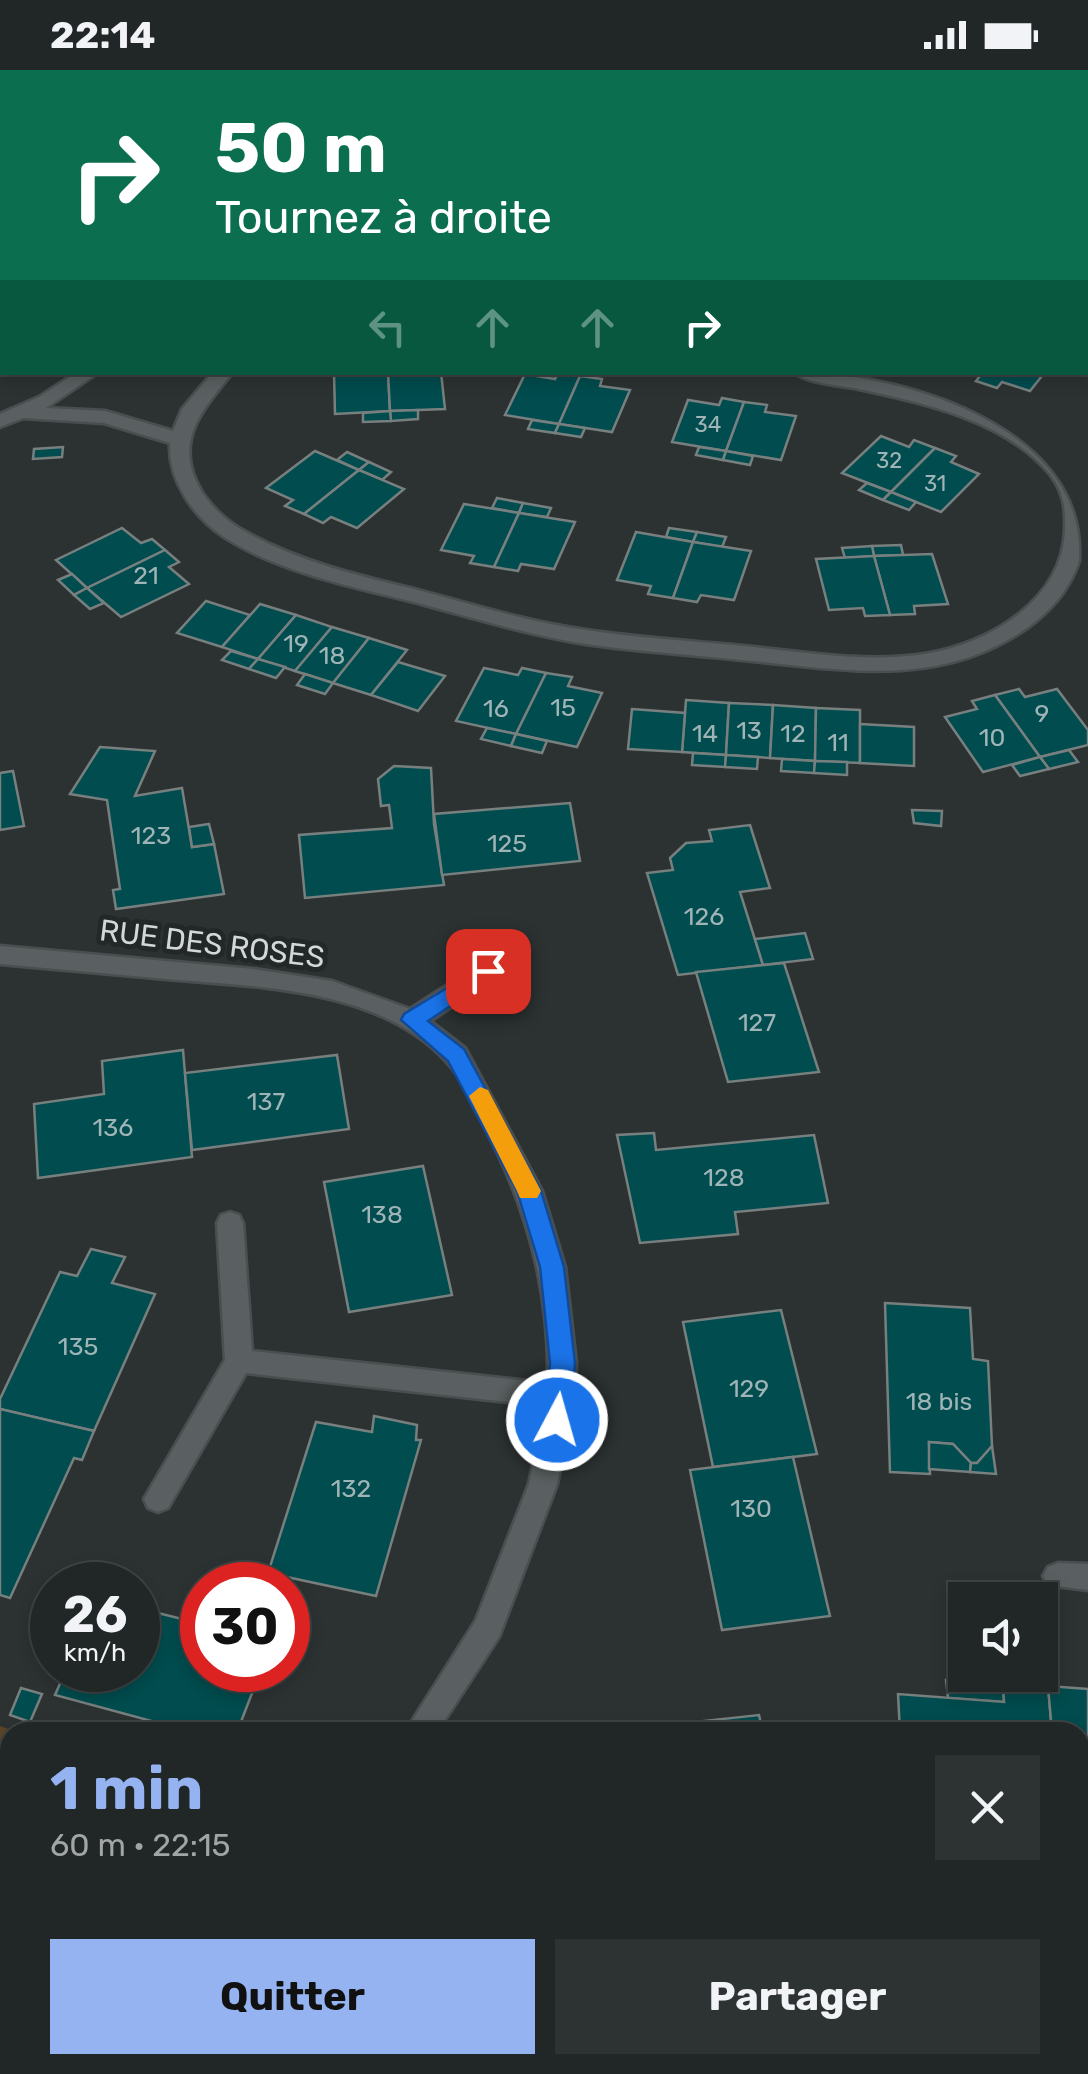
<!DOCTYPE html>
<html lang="fr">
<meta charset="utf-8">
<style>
:root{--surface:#212626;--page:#2d3232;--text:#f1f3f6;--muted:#a2a5a7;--line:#3e4343;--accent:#95b2f1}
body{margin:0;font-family:Rubik,sans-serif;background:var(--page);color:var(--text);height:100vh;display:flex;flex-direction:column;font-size:38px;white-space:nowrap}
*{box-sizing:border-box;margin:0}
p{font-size:32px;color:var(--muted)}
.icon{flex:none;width:55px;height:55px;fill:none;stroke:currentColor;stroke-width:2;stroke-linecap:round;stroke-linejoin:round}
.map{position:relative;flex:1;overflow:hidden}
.side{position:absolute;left:0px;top:1652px;width:1090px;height:352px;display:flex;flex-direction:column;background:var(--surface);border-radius:30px 30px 0 0;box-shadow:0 5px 15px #0003,0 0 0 2px var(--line)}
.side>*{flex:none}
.banner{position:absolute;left:0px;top:0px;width:1090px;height:305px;box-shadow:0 5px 15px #0003,0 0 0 2px var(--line);background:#0b6e4f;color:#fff;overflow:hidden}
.buttons{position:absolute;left:948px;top:1512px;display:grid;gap:20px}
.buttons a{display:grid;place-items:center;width:110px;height:110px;border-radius:0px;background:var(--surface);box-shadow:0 5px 15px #0003,0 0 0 2px var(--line);font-size:50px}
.speed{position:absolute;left:30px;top:1492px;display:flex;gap:20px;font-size:50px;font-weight:700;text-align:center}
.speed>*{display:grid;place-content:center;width:130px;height:130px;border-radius:50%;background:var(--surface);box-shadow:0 5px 15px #0003,0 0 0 2px var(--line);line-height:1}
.speed small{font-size:25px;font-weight:400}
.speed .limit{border:15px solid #d22;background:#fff;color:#111}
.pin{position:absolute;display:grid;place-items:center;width:85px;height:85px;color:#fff;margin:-42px;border-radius:20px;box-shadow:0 5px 15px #0006}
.me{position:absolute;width:110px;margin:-55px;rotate:6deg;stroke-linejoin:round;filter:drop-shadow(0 0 8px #0008)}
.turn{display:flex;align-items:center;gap:35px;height:210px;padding:0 50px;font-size:45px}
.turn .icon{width:130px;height:130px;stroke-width:2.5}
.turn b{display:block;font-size:70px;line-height:85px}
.lanes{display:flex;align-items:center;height:95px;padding:0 50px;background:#0003;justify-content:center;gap:50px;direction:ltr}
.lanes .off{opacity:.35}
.round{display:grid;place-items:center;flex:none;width:105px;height:105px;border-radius:0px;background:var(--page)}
.summary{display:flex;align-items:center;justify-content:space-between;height:170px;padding:0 50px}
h1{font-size:60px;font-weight:700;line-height:75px;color:var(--accent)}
.action{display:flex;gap:20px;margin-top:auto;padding:20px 50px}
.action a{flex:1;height:115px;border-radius:0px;background:var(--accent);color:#111;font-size:40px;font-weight:700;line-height:115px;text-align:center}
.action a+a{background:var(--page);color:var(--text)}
.status{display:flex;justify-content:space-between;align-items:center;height:70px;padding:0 50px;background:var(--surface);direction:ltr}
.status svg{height:28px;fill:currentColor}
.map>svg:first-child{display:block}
.green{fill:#5c4427}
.building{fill:#014c4e;stroke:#787f7f;stroke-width:2.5}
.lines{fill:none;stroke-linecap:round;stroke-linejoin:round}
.service-casing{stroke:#4a4e4f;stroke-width:5}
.minor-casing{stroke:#4a4e4f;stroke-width:5}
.path{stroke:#737879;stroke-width:8;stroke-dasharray:12 6;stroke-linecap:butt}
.service{fill:#5a6061;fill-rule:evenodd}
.minor{fill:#5a6061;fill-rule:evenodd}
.route{fill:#1a73e8;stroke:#114b97;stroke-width:2.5}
.slow{fill:#f59e0b}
.labels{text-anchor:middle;stroke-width:10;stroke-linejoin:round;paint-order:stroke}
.far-number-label{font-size:22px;fill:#9fb4b6}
.number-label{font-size:25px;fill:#9fb4b6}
.street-label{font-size:30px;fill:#d4d7d8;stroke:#222828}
</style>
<div class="status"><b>22:14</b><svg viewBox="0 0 49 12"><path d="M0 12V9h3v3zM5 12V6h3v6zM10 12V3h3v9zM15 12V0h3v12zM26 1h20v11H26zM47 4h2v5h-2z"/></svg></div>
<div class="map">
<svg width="1088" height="2004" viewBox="0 0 1088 2004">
<rect width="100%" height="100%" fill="#2c3232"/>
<!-- green -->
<g class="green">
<path d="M 0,1656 L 17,1662 L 10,1662 L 10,1938 L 0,1936 Z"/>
<path d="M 1080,1892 L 1088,1893 L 1088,2004 L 275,2004 L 239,1995 L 1080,1995 Z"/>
</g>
<!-- building -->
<g class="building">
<path d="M 334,302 L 388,302 L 390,341 L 335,344 Z"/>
<path d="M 388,302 L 441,302 L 445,339 L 390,341 Z"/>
<path d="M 558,302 L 580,306 L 559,354 L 505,345 L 525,304 L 555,309 Z"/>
<path d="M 983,302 L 1045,302 L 1030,321 L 1002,312 L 997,318 L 976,311 Z"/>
<path d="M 580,306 L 602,309 L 600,316 L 630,320 L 612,362 L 559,354 Z"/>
<path d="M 722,328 L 744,332 L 726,381 L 672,372 L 688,330 L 719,335 Z"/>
<path d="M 744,332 L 767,335 L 765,342 L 796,346 L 781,390 L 726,381 Z"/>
<path d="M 418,340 L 418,349 L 391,351 L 390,341 Z"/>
<path d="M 390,341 L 391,351 L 363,352 L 363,343 Z"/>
<path d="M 532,350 L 559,354 L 555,363 L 528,359 Z"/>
<path d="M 559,354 L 585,358 L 581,367 L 555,363 Z"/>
<path d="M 881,366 L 909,377 L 914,370 L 935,378 L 891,422 L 842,403 Z"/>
<path d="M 63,377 L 62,387 L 33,389 L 34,379 Z"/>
<path d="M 699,377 L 726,381 L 723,390 L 696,385 Z"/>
<path d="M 935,378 L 956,386 L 951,392 L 979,404 L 941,442 L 891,422 Z"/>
<path d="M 315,381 L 359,400 L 304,444 L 285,436 L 293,430 L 266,418 Z"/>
<path d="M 726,381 L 753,386 L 750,395 L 723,390 Z"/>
<path d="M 347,382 L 369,392 L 359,400 L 337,390 Z"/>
<path d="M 369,392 L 391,402 L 382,410 L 359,400 Z"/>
<path d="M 359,400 L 404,419 L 357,458 L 331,447 L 323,453 L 304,444 Z"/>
<path d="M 867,413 L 891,422 L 883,430 L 859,420 Z"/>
<path d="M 891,422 L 916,432 L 909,440 L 883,430 Z"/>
<path d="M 497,428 L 523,433 L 519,443 L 492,438 Z"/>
<path d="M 523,433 L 551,438 L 547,447 L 519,443 Z"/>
<path d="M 464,434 L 519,443 L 494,497 L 470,493 L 474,486 L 441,480 Z"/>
<path d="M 519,443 L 575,452 L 554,499 L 521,494 L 518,501 L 494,497 Z"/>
<path d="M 122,458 L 141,473 L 152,469 L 165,480 L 87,518 L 56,490 Z"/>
<path d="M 669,458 L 697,462 L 693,472 L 666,467 Z"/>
<path d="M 636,462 L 693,472 L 673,528 L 648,524 L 651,516 L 617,510 Z"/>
<path d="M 697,462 L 726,467 L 722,477 L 693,472 Z"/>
<path d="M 693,472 L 751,481 L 734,530 L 701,525 L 697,532 L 673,528 Z"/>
<path d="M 901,475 L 903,485 L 874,486 L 872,476 Z"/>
<path d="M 872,476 L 874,486 L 845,488 L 842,478 Z"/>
<path d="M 165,480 L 179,492 L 169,497 L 189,514 L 121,547 L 87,518 Z"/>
<path d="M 932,484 L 948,534 L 914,536 L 915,544 L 890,545 L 874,486 Z"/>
<path d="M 874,486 L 890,545 L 865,546 L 863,538 L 829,540 L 816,489 Z"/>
<path d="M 72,504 L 87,518 L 74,525 L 58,510 Z"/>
<path d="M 87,518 L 104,533 L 90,539 L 74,525 Z"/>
<path d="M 206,531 L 250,545 L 222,577 L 177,563 Z"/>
<path d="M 260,534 L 296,545 L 258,589 L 222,577 Z"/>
<path d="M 296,545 L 332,557 L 295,601 L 258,589 Z"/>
<path d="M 332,557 L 369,568 L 333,613 L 295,601 Z"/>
<path d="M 369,568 L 407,580 L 371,625 L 333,613 Z"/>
<path d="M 231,581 L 258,589 L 249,599 L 222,590 Z"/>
<path d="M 258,589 L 285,597 L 276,608 L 249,599 Z"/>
<path d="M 398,592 L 445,606 L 418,641 L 371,625 Z"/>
<path d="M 484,598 L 518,605 L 522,598 L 546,603 L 516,664 L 456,651 Z"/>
<path d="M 546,603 L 572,607 L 568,616 L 602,623 L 577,677 L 516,664 Z"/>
<path d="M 305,604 L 333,613 L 325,624 L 297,615 Z"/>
<path d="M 1019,619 L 1025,627 L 1057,619 L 1088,660 L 1088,675 L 1040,687 L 995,625 Z"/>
<path d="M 995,625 L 1040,687 L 983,702 L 945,647 L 977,639 L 972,631 Z"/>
<path d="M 686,630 L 729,633 L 726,685 L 682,682 Z"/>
<path d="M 729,633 L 773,635 L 770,688 L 726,685 Z"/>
<path d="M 773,635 L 816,638 L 815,691 L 770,688 Z"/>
<path d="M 816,638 L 860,640 L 860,693 L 815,691 Z"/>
<path d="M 632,639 L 685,643 L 682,682 L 628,679 Z"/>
<path d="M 860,654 L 914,657 L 914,696 L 860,693 Z"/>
<path d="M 487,658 L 516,664 L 511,676 L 481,669 Z"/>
<path d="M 516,664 L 547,671 L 542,683 L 511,676 Z"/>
<path d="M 100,677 L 155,681 L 135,726 L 182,718 L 192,777 L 214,774 L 224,824 L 116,839 L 113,820 L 120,819 L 107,730 L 70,724 Z"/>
<path d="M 1069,680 L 1078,692 L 1049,699 L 1040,687 Z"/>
<path d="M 693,683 L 726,685 L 725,697 L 692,695 Z"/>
<path d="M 726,685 L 758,687 L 757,699 L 725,697 Z"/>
<path d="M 1040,687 L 1049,699 L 1020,706 L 1012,695 Z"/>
<path d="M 782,689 L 815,691 L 814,703 L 781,701 Z"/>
<path d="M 815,691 L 847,692 L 847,705 L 814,703 Z"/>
<path d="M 394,696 L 431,698 L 434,754 L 444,815 L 305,828 L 299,765 L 392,758 L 389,735 L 381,736 L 378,709 Z"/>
<path d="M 13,701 L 24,756 L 0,760 L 0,703 Z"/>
<path d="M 570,733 L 580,791 L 442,805 L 434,744 Z"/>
<path d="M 912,740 L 942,741 L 941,756 L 914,753 Z"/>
<path d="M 209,754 L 214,774 L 192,777 L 189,757 Z"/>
<path d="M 750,755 L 770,818 L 740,822 L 763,895 L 678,905 L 647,803 L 673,800 L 670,788 L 686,773 L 712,771 L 709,760 Z"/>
<path d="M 805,863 L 813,889 L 763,895 L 755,869 Z"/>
<path d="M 784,893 L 819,1002 L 728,1012 L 696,902 Z"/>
<path d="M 183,980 L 192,1087 L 38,1108 L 34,1034 L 104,1024 L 102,991 Z"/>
<path d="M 337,985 L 349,1059 L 192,1080 L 185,1003 Z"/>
<path d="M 654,1063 L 656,1080 L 814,1065 L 828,1133 L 735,1142 L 738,1164 L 640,1173 L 617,1065 Z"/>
<path d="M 423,1096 L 452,1225 L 349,1242 L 324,1112 Z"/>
<path d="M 91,1179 L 125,1187 L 112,1213 L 155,1224 L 94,1361 L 0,1339 L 0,1329 L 60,1202 L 77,1206 Z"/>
<path d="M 885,1233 L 970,1238 L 973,1289 L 988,1291 L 992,1376 L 977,1393 L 971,1393 L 953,1374 L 929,1372 L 930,1404 L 890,1402 Z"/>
<path d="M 781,1240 L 817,1384 L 713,1397 L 683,1252 Z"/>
<path d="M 0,1339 L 94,1361 L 82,1390 L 74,1388 L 10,1528 L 0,1525 Z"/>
<path d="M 374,1346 L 417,1355 L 416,1370 L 421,1370 L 376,1526 L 268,1503 L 316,1352 L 372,1362 Z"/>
<path d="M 929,1372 L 953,1374 L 971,1393 L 970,1402 L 929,1399 Z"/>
<path d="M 992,1376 L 996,1404 L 970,1402 L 971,1393 L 977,1393 Z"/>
<path d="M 793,1387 L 830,1546 L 722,1560 L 690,1400 Z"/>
<path d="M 138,1538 L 202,1554 L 202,1600 L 261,1600 L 237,1662 L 192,1662 L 55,1625 L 66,1600 L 138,1600 Z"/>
<path d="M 946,1610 L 1003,1614 L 1004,1632 L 948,1628 Z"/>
<path d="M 1003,1614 L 1048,1616 L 1052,1662 L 900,1662 L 898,1624 L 1004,1632 Z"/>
<path d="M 1048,1616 L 1088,1619 L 1088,1707 L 1080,1707 L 1080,1662 L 1052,1662 Z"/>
<path d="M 21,1618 L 42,1624 L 30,1652 L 10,1645 Z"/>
<path d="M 759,1645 L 763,1662 L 602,1662 Z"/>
<path d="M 593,1653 L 596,1662 L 553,1662 L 553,1657 Z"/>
</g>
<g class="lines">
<!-- service casing -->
<g class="service-casing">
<path id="service" d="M 1058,1493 L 1088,1494 L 1088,1520 L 1048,1515 L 1043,1506 L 1048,1497 Z"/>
</g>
<!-- minor casing -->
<g class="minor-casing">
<g id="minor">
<path d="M 671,0 L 689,0 L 690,2 L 673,2 Z"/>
<rect x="0" y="131" width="2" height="10"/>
<path d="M 77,302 L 99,302 L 46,338 L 105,341 L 173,361 L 182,339 L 213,302 L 233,302 C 205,337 174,368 198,415 C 208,435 227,452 246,462 C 295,490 356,505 410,518 C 468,533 527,552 586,560 C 638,568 692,571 744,576 C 804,582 865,593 925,584 C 988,574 1063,531 1065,459 C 1066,438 1063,420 1049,403 C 1004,350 924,333 859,319 C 839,315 809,314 794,302 C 891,302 1088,352 1079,491 C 1063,540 1017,570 970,587 C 899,611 824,598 752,591 C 697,585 641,582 586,574 C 527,565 468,546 410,531 C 349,516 277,501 224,467 C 194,447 168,411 170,373 L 104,353 L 23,348 L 0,357 L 0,344 L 39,327 Z"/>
<path d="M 0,876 L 253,899 L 332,911 L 410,939 L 478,895 L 487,892 L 499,901 L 496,907 L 430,951 L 465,978 L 542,1121 L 565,1197 L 576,1293 L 575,1326 L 557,1414 L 499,1567 L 437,1662 L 405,1662 L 476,1550 L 529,1414 L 545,1336 L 246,1303 L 168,1438 L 158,1442 L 148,1438 L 144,1429 L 225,1290 L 217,1153 L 221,1145 L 230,1142 L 239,1145 L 243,1153 L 252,1281 L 548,1313 C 550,1234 532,1155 498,1084 C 483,1054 469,1015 446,991 C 379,918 259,917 167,909 C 111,904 56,899 0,894 Z"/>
</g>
</g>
<!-- path -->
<g class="path">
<path d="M 0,1763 L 10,1764"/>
<path d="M 609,1995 L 625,2004"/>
</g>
<!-- service -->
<use href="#service" class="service"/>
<!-- minor -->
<use href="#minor" class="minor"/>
</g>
<!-- route -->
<path class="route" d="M 488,893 L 495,895 L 498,901 L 495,906 L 428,951 L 464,979 L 541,1121 L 564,1197 L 575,1293 L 570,1350 L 566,1358 L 557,1361 L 548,1358 L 544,1350 L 550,1293 L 540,1197 L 517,1121 L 448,991 L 401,950 L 404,944 Z"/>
<!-- slow -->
<path class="slow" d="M 480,1017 L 488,1020 L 541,1121 L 537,1128 L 520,1128 L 517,1121 L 469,1026 Z"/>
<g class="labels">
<!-- far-number labels -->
<g class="far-number-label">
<text x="708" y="362">34</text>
<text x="889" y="398">32</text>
<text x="935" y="421">31</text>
</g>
<!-- number labels -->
<g class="number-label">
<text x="146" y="514">21</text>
<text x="296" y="582">19</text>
<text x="332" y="594">18</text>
<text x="563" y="646">15</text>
<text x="496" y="647">16</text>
<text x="1042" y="652">9</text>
<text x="749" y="669">13</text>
<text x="705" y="672">14</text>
<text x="793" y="672">12</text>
<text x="992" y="676">10</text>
<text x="838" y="681">11</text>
<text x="151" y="774">123</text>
<text x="507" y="782">125</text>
<text x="704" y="855">126</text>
<text x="757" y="961">127</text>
<text x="266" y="1040">137</text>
<text x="113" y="1066">136</text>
<text x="724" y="1116">128</text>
<text x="382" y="1153">138</text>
<text x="78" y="1285">135</text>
<text x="749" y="1327">129</text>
<text x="939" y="1340">18 bis</text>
<text x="351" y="1427">132</text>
<text x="751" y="1447">130</text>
</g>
<!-- street labels -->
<g class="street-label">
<text transform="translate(212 874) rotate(7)" y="10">RUE DES ROSES</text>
</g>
</g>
</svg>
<div class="buttons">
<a><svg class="icon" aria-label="sound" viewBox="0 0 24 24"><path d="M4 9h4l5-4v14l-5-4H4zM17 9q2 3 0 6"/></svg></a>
</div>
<div class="speed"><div>26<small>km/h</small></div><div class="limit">30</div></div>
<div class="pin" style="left:488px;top:901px;background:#d93025"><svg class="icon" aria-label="arrive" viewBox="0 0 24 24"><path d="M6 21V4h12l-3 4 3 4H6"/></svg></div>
<svg class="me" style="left:557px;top:1350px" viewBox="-20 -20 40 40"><circle r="17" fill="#1a73e8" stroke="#fff" stroke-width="3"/><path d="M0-11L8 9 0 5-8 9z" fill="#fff"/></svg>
<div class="banner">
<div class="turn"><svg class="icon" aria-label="right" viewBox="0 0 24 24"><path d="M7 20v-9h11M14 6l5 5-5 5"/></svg><div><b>50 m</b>Tournez à droite</div></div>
<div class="lanes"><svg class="icon off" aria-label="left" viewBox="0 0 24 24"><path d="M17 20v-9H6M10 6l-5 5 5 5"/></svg><svg class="icon off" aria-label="ahead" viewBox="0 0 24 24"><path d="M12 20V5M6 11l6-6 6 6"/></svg><svg class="icon off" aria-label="ahead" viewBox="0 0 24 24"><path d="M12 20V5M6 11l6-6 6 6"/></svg><svg class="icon" aria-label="right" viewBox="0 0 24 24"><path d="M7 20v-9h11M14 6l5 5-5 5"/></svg></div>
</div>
<section class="side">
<div class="summary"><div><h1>1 min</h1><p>60 m · 22:15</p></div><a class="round"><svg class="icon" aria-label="close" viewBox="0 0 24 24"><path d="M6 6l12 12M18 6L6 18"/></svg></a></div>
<div class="action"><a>Quitter</a><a>Partager</a></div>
</section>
</div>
